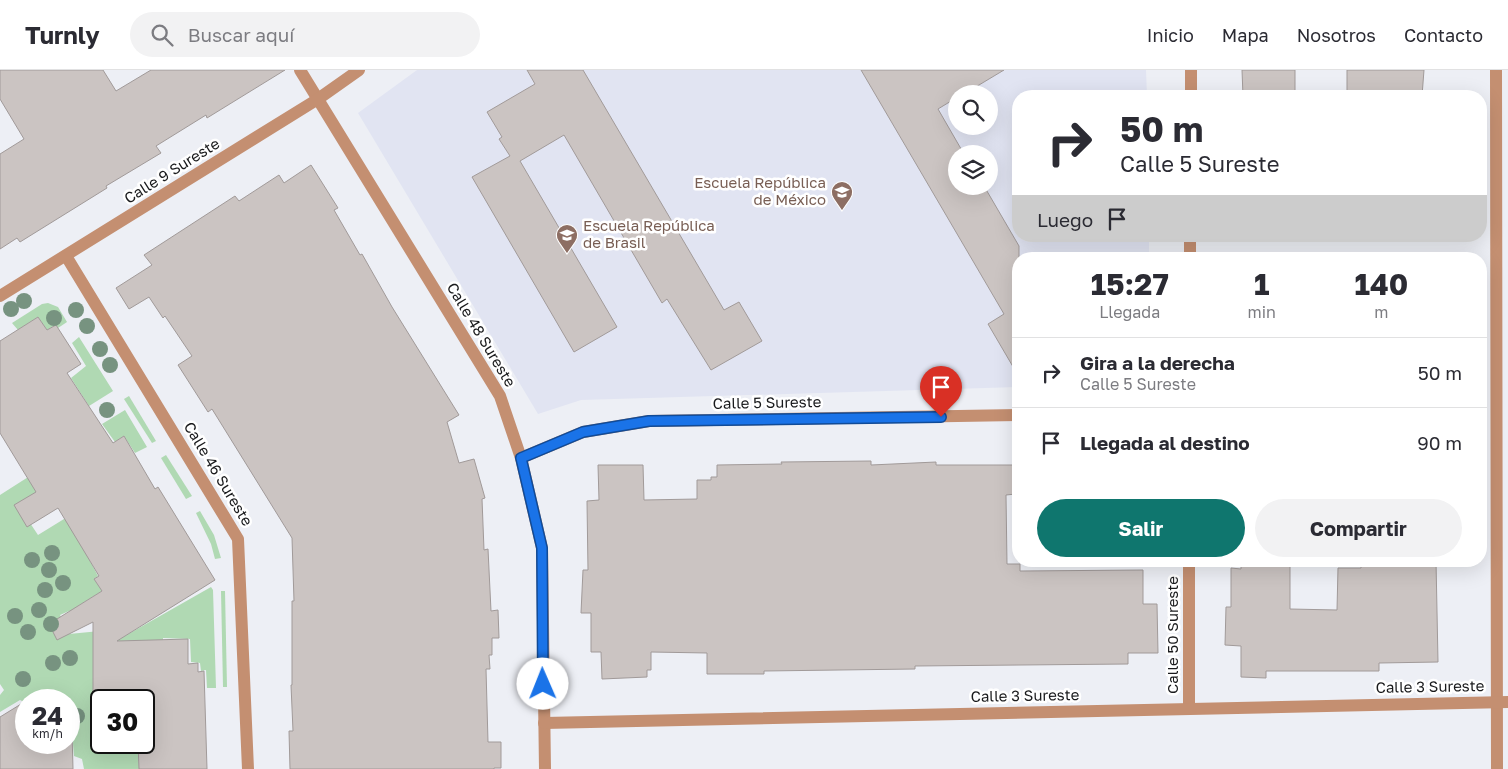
<!DOCTYPE html>
<html lang="es">
<meta charset="utf-8">
<style>
:root{--surface:#fff;--page:#f2f2f3;--text:#2b2b33;--muted:#7c7c81;--line:#e1e1e2;--accent:#0f766e}
body{margin:0;font-family:"Golos Text",sans-serif;background:var(--page);color:var(--text);height:100vh;display:flex;flex-direction:column;font-size:19px;white-space:nowrap}
*{box-sizing:border-box;margin:0}
p{font-size:16px;color:var(--muted)}
.icon{flex:none;width:28px;height:28px;fill:none;stroke:currentColor;stroke-width:2;stroke-linecap:round;stroke-linejoin:round}
.map{position:relative;flex:1;overflow:hidden}
.side{position:absolute;left:1012px;top:182px;width:475px;height:315px;display:flex;flex-direction:column;background:var(--surface);border-radius:20px;box-shadow:0 5px 20px #0002}
.side>*{flex:none}
.banner{position:absolute;left:1012px;top:20px;width:475px;height:152px;border-radius:20px;box-shadow:0 5px 20px #0002;background:#fff;color:var(--text);overflow:hidden}
.buttons{position:absolute;left:948px;top:15px;display:grid;gap:10px}
.buttons a{display:grid;place-items:center;width:50px;height:50px;border-radius:50%;background:var(--surface);box-shadow:0 5px 20px #0002;font-size:25px}
.speed{position:absolute;left:15px;top:619px;display:flex;gap:10px;font-size:25px;font-weight:700;text-align:center}
.speed>*{display:grid;place-content:center;width:65px;height:65px;border-radius:50%;background:var(--surface);box-shadow:0 5px 20px #0002;line-height:1}
.speed small{font-size:12px;font-weight:400}
.speed .limit{border:2px solid #111;border-radius:8px;background:#fff;color:#111}
.pin{position:absolute;display:grid;place-items:center;width:42px;height:42px;color:#fff;margin:-51px -21px;border-radius:50% 50% 50% 0;rotate:-45deg;box-shadow:0 0 5px #0007}
.pin .icon{rotate:45deg}
.me{position:absolute;width:55px;margin:-28px;rotate:359deg;stroke-linejoin:round;filter:drop-shadow(0 0 4px #0008)}
.turn{display:flex;align-items:center;gap:18px;height:105px;padding:0 25px;font-size:22px}
.turn .icon{width:65px;height:65px;stroke-width:2.5}
.turn b{display:block;font-size:35px;line-height:42px}
.then{display:flex;align-items:center;height:48px;padding:0 25px;background:#0003;gap:10px;font-size:19px}
.eta{display:flex;justify-content:space-evenly;align-items:center;height:85px;text-align:center}
.eta b{font-size:30px;font-weight:700;line-height:35px}
.button{display:flex;gap:10px;margin-top:auto;padding:10px 25px}
.button a{flex:1;height:58px;border-radius:30px;background:var(--accent);color:#fff;font-size:20px;font-weight:700;line-height:58px;text-align:center}
.button a+a{background:var(--page);color:var(--text)}
ul{padding:0;list-style:none}
li{display:flex;align-items:center;gap:15px;height:70px;padding:0 25px;border-top:1px solid var(--line)}
li div{flex:1}
li b{display:block;font-size:19px}
li em{font-style:normal}
header{display:flex;align-items:center;gap:30px;box-sizing:border-box;height:70px;padding:0 25px;background:var(--surface);border-bottom:1px solid var(--line)}
header strong{font-size:24px}
nav{display:flex;gap:28px;margin-inline-start:auto;font-size:18px}
.search{width:350px;height:45px;background:var(--page);display:flex;align-items:center;gap:12px;box-sizing:border-box;padding:0 18px;border-radius:28px;color:var(--muted);font-size:19px}
.map>svg:first-child{display:block}
.built{fill:#e1e4f2;fill-rule:evenodd}
.green{fill:#b0d9b3}
.building{fill:#cbc4c2;stroke:#a19a99}
.lines{fill:none;stroke-linecap:round;stroke-linejoin:round}
.street{stroke:#c48f71;stroke-width:12}
.tree{fill:#779380}
.route-casing{stroke:#114b97;stroke-width:12}
.route{stroke:#1a73e8;stroke-width:9}
.labels{text-anchor:middle;stroke-width:5;stroke-linejoin:round;paint-order:stroke}
.street-label{font-size:15px;fill:#191a1c;stroke:#fff}
.education-label{font-size:15px;fill:#785e54;stroke:#fff;text-anchor:end}
</style>
<header>
<strong>Turnly</strong>
<div class="search"><svg class="icon" aria-label="search" viewBox="0 0 24 24"><circle cx="10" cy="10" r="6"/><path d="M15 15l6 6"/></svg>Buscar aquí</div>
<nav><a>Inicio</a><a>Mapa</a><a>Nosotros</a><a>Contacto</a></nav>
</header>
<div class="map">
<svg width="1508" height="699" viewBox="0 0 1508 699">
<rect width="100%" height="100%" fill="#edeff5"/>
<!-- built -->
<path class="built" d="M 417,0 L 1146,0 L 1147,26 L 1019,26 L 1019,166 L 1149,166 L 1149,189 L 1019,189 L 1019,317 L 581,330 L 538,344 L 358,43 ZM 956,24 L 989,24 L 989,56 L 956,56 ZM 956,84 L 989,84 L 989,116 L 956,116 Z"/>
<!-- green -->
<g class="green">
<path d="M 48,233 L 58,237 L 67,252 L 58,258 L 56,255 L 47,260 L 38,247 L 18,260 L 12,253 L 42,234 Z"/>
<path d="M 79,267 L 113,321 L 89,336 L 71,308 L 86,296 L 72,273 Z"/>
<path d="M 129,326 L 156,371 L 152,373 L 124,329 Z"/>
<path d="M 125,340 L 147,377 L 135,383 L 124,366 L 115,372 L 102,354 Z"/>
<path d="M 166,385 L 192,426 L 186,429 L 161,388 Z"/>
<path d="M 47,395 L 46,423 L 22,441 L 38,465 L 90,433 L 90,491 L 98,506 L 94,509 L 102,521 L 78,536 L 78,544 L 72,547 L 69,541 L 60,545 L 69,564 L 100,561 L 109,575 L 211,517 L 213,520 L 216,618 L 207,618 L 206,600 L 201,601 L 200,593 L 191,592 L 190,569 L 163,568 L 163,580 L 139,630 L 101,630 L 101,672 L 138,673 L 139,699 L 84,699 L 82,689 L 74,686 L 72,661 L 69,661 L 69,630 L 26,630 L 26,672 L 22,699 L 24,632 L 20,630 L 0,642 L 0,625 L 4,620 L 0,614 L 0,425 Z"/>
<path d="M 200,441 L 214,465 L 221,488 L 215,489 L 211,474 L 196,443 Z"/>
<path d="M 221,521 L 225,521 L 227,617 L 223,617 Z"/>
</g>
<!-- building -->
<g class="building">
<path d="M 0,0 L 103,0 L 116,21 L 151,0 L 285,0 L 207,48 L 206,45 L 156,76 L 161,83 L 106,116 L 107,118 L 20,172 L 17,168 L 0,179 L 0,84 L 24,69 L 0,29 Z"/>
<path d="M 527,0 L 583,0 L 724,240 L 739,232 L 762,271 L 711,300 L 667,229 L 662,233 L 564,65 L 520,91 L 617,257 L 574,282 L 472,107 L 510,86 L 499,69 L 502,67 L 487,42 L 535,14 Z"/>
<path d="M 861,0 L 1004,0 L 964,24 L 956,24 L 956,28 L 938,39 L 964,84 L 956,84 L 956,116 L 984,116 L 1019,176 L 1019,307 L 988,254 L 1004,244 Z"/>
<path d="M 1242,0 L 1295,0 L 1295,26 L 1243,26 Z"/>
<path d="M 1347,0 L 1424,0 L 1422,26 L 1347,26 Z"/>
<path d="M 311,95 L 338,138 L 334,140 L 360,185 L 362,184 L 392,237 L 459,345 L 447,352 L 459,393 L 474,389 L 485,428 L 482,429 L 484,480 L 488,479 L 491,541 L 498,540 L 499,568 L 492,568 L 492,585 L 489,585 L 490,599 L 486,599 L 488,672 L 501,672 L 501,698 L 494,698 L 494,699 L 290,699 L 289,661 L 293,661 L 291,615 L 292,615 L 292,531 L 294,531 L 292,468 L 212,339 L 208,342 L 178,295 L 192,286 L 165,246 L 163,248 L 149,227 L 129,239 L 116,218 L 152,195 L 144,185 L 235,126 L 239,131 L 279,105 L 284,113 Z"/>
<path d="M 38,247 L 47,260 L 56,255 L 81,294 L 67,303 L 113,373 L 124,366 L 155,419 L 158,417 L 215,510 L 117,571 L 188,569 L 188,594 L 198,593 L 198,602 L 204,601 L 207,699 L 139,699 L 138,672 L 144,672 L 144,630 L 138,630 L 138,625 L 93,625 L 93,552 L 57,570 L 49,554 L 102,521 L 94,509 L 99,506 L 58,438 L 27,457 L 14,435 L 36,422 L 0,363 L 0,271 Z"/>
<path d="M 871,391 L 871,395 L 936,392 L 936,395 L 1016,395 L 1016,424 L 1006,425 L 1007,494 L 1020,494 L 1020,501 L 1143,500 L 1143,534 L 1157,534 L 1158,583 L 1128,583 L 1128,594 L 915,596 L 915,599 L 764,601 L 764,604 L 707,604 L 707,583 L 651,582 L 651,600 L 647,600 L 647,607 L 602,609 L 601,582 L 591,582 L 591,543 L 581,543 L 583,500 L 588,500 L 587,431 L 599,430 L 598,395 L 643,395 L 644,430 L 697,429 L 697,410 L 711,410 L 711,407 L 717,407 L 717,395 L 782,394 L 781,392 Z"/>
<path d="M 1241,491 L 1290,491 L 1290,539 L 1337,540 L 1338,498 L 1361,498 L 1361,491 L 1436,491 L 1438,592 L 1379,593 L 1379,601 L 1266,601 L 1266,608 L 1241,607 L 1241,576 L 1225,575 L 1226,537 L 1231,537 L 1231,498 L 1241,499 Z"/>
<path d="M 26,631 L 26,672 L 69,672 L 69,662 L 72,662 L 73,699 L 0,699 L 0,647 Z"/>
</g>
<g class="lines">
<!-- street -->
<g class="street">
<path d="M 300,0 L 500,326 L 521,388 L 542,478 L 545,699"/>
<path d="M 1496,0 L 1497,699"/>
<path d="M 1191,26 L 1191,0"/>
<path d="M 66,186 L 238,469 L 248,699"/>
<path d="M 1190,189 L 1190,166"/>
<path d="M 0,226 L 318,29 L 359,0"/>
<path d="M 521,388 L 583,362 L 649,351 L 1019,345"/>
<path d="M 1189,491 L 1189,638"/>
<path d="M 544,653 L 1508,632"/>
</g>
</g>
<!-- trees -->
<g class="tree">
<circle cx="24" cy="231" r="8"/>
<circle cx="11" cy="239" r="8"/>
<circle cx="76" cy="240" r="8"/>
<circle cx="54" cy="248" r="8"/>
<circle cx="87" cy="256" r="8"/>
<circle cx="100" cy="279" r="8"/>
<circle cx="110" cy="295" r="8"/>
<circle cx="107" cy="340" r="8"/>
<circle cx="52" cy="483" r="8"/>
<circle cx="32" cy="490" r="8"/>
<circle cx="49" cy="500" r="8"/>
<circle cx="63" cy="513" r="8"/>
<circle cx="45" cy="520" r="8"/>
<circle cx="39" cy="540" r="8"/>
<circle cx="15" cy="546" r="8"/>
<circle cx="51" cy="554" r="8"/>
<circle cx="28" cy="562" r="8"/>
<circle cx="70" cy="588" r="8"/>
<circle cx="53" cy="593" r="8"/>
<circle cx="23" cy="609" r="8"/>
<circle cx="77" cy="646" r="8"/>
</g>
<g class="lines">
<!-- route casing -->
<g class="route-casing">
<path id="route" d="M 543,614 L 542,478 L 521,388 L 583,362 L 649,351 L 941,347"/>
</g>
<!-- route -->
<use href="#route" class="route"/>
</g>
<!-- icons -->
<defs>
<g id="school-pin" transform="scale(1.125)"><path d="M0 17L-7.5 6A9.5 9.5 0 1 1 7.5 6Z" fill="#8d6e63" stroke="#fff"/><path d="M0-5L7-2L0 1L-7-2ZM-4 1L0 2.5L4 1V4Q0 6-4 4Z" fill="#fff"/></g>
</defs>
<g fill-rule="evenodd">
<use href="#school-pin" x="842" y="122"/>
<use href="#school-pin" x="567" y="165"/>
</g>
<g class="labels">
<!-- street labels -->
<g class="street-label">
<text transform="translate(172 101) rotate(-32)" y="5">Calle 9 Sureste</text>
<text transform="translate(481 265) rotate(59)" y="5">Calle 48 Sureste</text>
<text transform="translate(767 333) rotate(-1)" y="5">Calle 5 Sureste</text>
<text transform="translate(218 404) rotate(59)" y="5">Calle 46 Sureste</text>
<text transform="translate(1173 565) rotate(-90)" y="5">Calle 50 Sureste</text>
<text transform="translate(1430 617) rotate(-1)" y="5">Calle 3 Sureste</text>
<text transform="translate(1025 626) rotate(-1)" y="5">Calle 3 Sureste</text>
</g>
<!-- education labels -->
<g class="education-label">
<text x="826" y="118">Escuela República<tspan x="826" dy="17">de México</tspan></text>
<text x="583" y="161" text-anchor="start">Escuela República<tspan x="583" dy="17">de Brasil</tspan></text>
</g>
</g>
</svg>
<div class="buttons">
<a><svg class="icon" aria-label="search" viewBox="0 0 24 24"><circle cx="10" cy="10" r="6"/><path d="M15 15l6 6"/></svg></a>
<a><svg class="icon" aria-label="layers" viewBox="0 0 24 24"><path d="M12 4l9 5-9 5-9-5zM3 14l9 5 9-5"/></svg></a>
</div>
<div class="speed"><div>24<small>km/h</small></div><div class="limit">30</div></div>
<div class="pin" style="left:941px;top:347px;background:#d93025"><svg class="icon" aria-label="arrive" viewBox="0 0 24 24"><path d="M6 21V4h12l-3 4 3 4H6"/></svg></div>
<svg class="me" style="left:543px;top:614px" viewBox="-20 -20 40 40"><circle r="19" fill="#fff"/><path d="M0-13L10 11 0 6-10 11z" fill="#1a73e8"/></svg>
<div class="banner">
<div class="turn"><svg class="icon" aria-label="right" viewBox="0 0 24 24"><path d="M7 20v-9h11M14 6l5 5-5 5"/></svg><div><b>50 m</b>Calle 5 Sureste</div></div>
<div class="then">Luego<svg class="icon" aria-label="arrive" viewBox="0 0 24 24"><path d="M6 21V4h12l-3 4 3 4H6"/></svg></div>
</div>
<section class="side">
<div class="eta">
<div><b>15:27</b><p>Llegada</p></div>
<div><b>1</b><p>min</p></div>
<div><b>140</b><p>m</p></div>
</div>
<ul>
<li><svg class="icon" aria-label="right" viewBox="0 0 24 24"><path d="M7 20v-9h11M14 6l5 5-5 5"/></svg><div><b>Gira a la derecha</b><p>Calle 5 Sureste</p></div><em>50 m</em></li>
<li><svg class="icon" aria-label="arrive" viewBox="0 0 24 24"><path d="M6 21V4h12l-3 4 3 4H6"/></svg><div><b>Llegada al destino</b></div><em>90 m</em></li>
</ul>
<div class="button"><a>Salir</a><a>Compartir</a></div>
</section>
</div>
